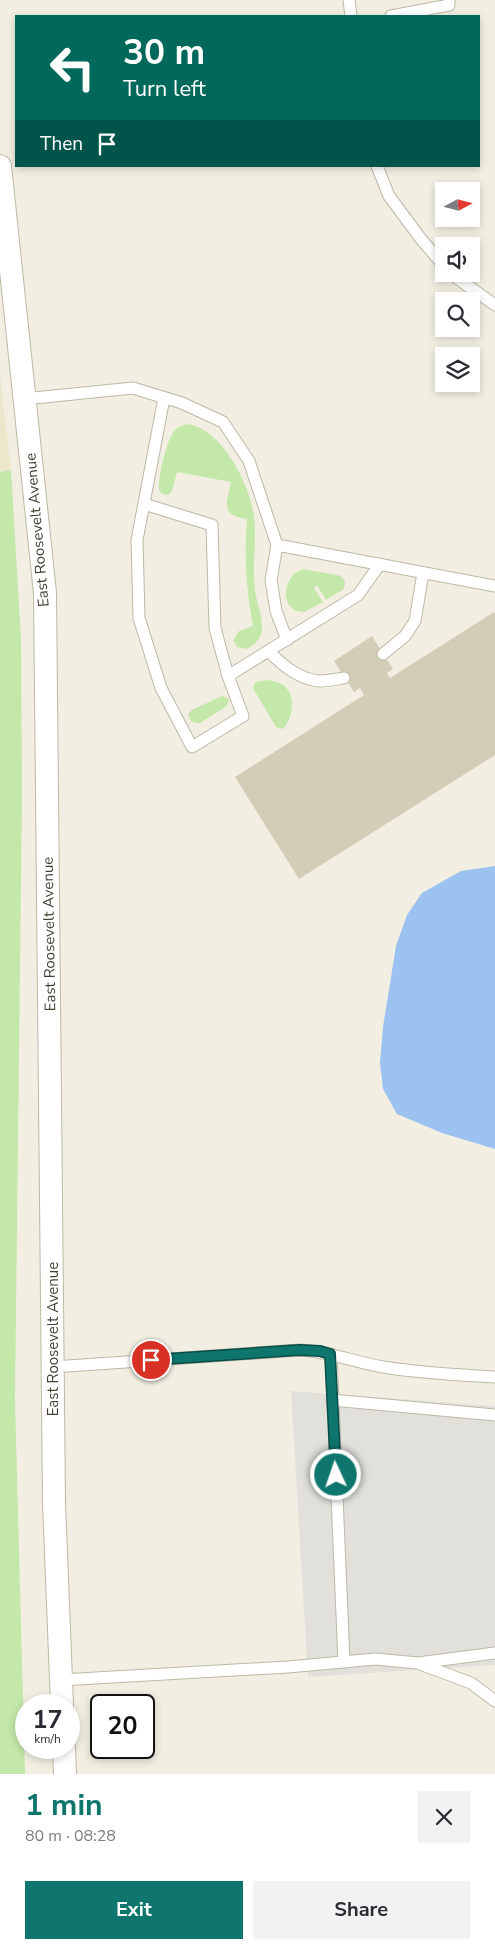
<!DOCTYPE html>
<meta charset="utf-8">
<style>
:root{--surface:#fff;--page:#f2f2f3;--text:#2b2b33;--muted:#7c7c81;--accent:#0f766e}
body{margin:0;font-family:"Nunito Sans",sans-serif;background:var(--page);color:var(--text);height:100vh;display:flex;flex-direction:column;font-size:19px;white-space:nowrap}
*{box-sizing:border-box;margin:0}
p{font-size:16px;color:var(--muted)}
.icon{flex:none;width:28px;height:28px;fill:none;stroke:currentColor;stroke-width:2;stroke-linecap:round;stroke-linejoin:round}
.map{position:relative;height:1774px;overflow:hidden}
.details{display:flex;flex-direction:column;background:var(--surface);flex:1}
.details>*{flex:none}
.top-card{position:absolute;left:15px;top:15px;width:465px;height:152px;border-radius:0px;box-shadow:0 2px 8px #0003;background:#00695c;color:#fff;overflow:hidden}
.needle{width:32px;rotate:83deg}
.buttons{position:absolute;left:435px;top:182px;display:grid;gap:10px}
.buttons a{display:grid;place-items:center;width:45px;height:45px;border-radius:0px;background:var(--surface);box-shadow:0 2px 8px #0003;font-size:25px}
.speed{position:absolute;left:15px;top:1694px;display:flex;gap:10px;font-size:25px;font-weight:700;text-align:center}
.speed>*{display:grid;place-content:center;width:65px;height:65px;border-radius:50%;background:var(--surface);box-shadow:0 2px 8px #0003;line-height:1}
.speed small{font-size:12px;font-weight:400}
.speed .limit{border:2px solid #111;border-radius:8px;background:#fff;color:#111}
.pin{position:absolute;display:grid;place-items:center;width:42px;height:42px;color:#fff;margin:-21px;border:2px solid #fff;border-radius:50%;box-shadow:0 1px 5px #0007}
.me{position:absolute;width:55px;margin:-28px;rotate:357deg;stroke-linejoin:round;filter:drop-shadow(0 0 4px #0008)}
.turn{display:flex;align-items:center;gap:18px;height:105px;padding:0 25px;font-size:22px}
.turn .icon{width:65px;height:65px;stroke-width:2.5}
.turn b{display:block;font-size:35px;line-height:42px}
.then{display:flex;align-items:center;height:48px;padding:0 25px;background:#0003;gap:10px;font-size:19px}
.round{display:grid;place-items:center;flex:none;width:52px;height:52px;border-radius:0px;background:var(--page)}
.overview{display:flex;align-items:center;justify-content:space-between;height:85px;padding:0 25px}
h1{font-size:30px;font-weight:700;line-height:38px;color:var(--accent)}
.button{display:flex;gap:10px;margin-top:auto;padding:10px 25px}
.button a{flex:1;height:58px;border-radius:0px;background:var(--accent);color:#fff;font-size:20px;font-weight:700;line-height:58px;text-align:center}
.button a+a{background:var(--page);color:var(--text)}
.map>svg:first-child{display:block}
.education{fill:#ebe7cb}
.green{fill:#c3e8a9}
.parking{fill:#e2e0db}
.water{fill:#9cc2f1}
.building{fill:#d3ccb7}
.lines{fill:none;stroke-linecap:round;stroke-linejoin:round}
.lane-casing{stroke:#bdb8a5;stroke-width:13}
.street-casing{stroke:#bdb8a5;stroke-width:24}
.lane{stroke:#fff;stroke-width:11}
.street{stroke:#fff;stroke-width:22}
.route-casing{stroke:#0a4d48;stroke-width:12}
.route{stroke:#0f766e;stroke-width:9}
.labels{text-anchor:middle;stroke-width:4;stroke-linejoin:round;paint-order:stroke}
.street-label{font-size:15px;fill:#433f33;stroke:#fff}
</style>
<div class="map">
<svg width="495" height="1774" viewBox="0 0 495 1774">
<rect width="100%" height="100%" fill="#f2efe2"/>
<!-- education -->
<path class="education" d="M 0,374 L 11,470 L 0,472 Z"/>
<!-- green -->
<g class="green">
<path d="M 189,424 C 223,431 250,485 254,516 C 257,540 252,565 255,589 C 256,603 265,620 261,634 C 259,641 253,646 246,649 L 237,647 L 233,640 L 239,631 L 253,626 C 246,587 244,558 247,519 C 219,515 227,504 231,482 L 177,472 L 172,491 L 169,495 L 163,494 L 159,491 C 158,478 166,440 175,430 C 178,426 184,425 189,424 Z"/>
<path d="M 11,470 L 21,639 L 22,795 L 15,1401 L 25,1774 L 0,1774 L 0,472 Z"/>
<path d="M 303,569 L 341,576 L 345,581 L 344,589 L 326,600 L 317,585 L 314,588 L 323,602 L 304,612 C 279,612 281,576 303,569 Z"/>
<path d="M 267,680 C 272,681 278,682 283,685 C 297,695 293,718 283,729 L 276,727 L 253,688 L 255,682 Z"/>
<path d="M 222,696 L 229,699 L 227,706 L 200,723 L 196,723 L 191,721 L 188,714 L 192,710 Z"/>
</g>
<!-- parking -->
<path class="parking" d="M 291,1391 L 495,1406 L 495,1665 L 308,1677 Z"/>
<!-- water -->
<path class="water" d="M 495,866 L 495,1149 L 442,1133 L 397,1114 L 383,1089 L 380,1063 L 383,1027 L 396,946 L 407,915 L 422,893 L 461,871 Z"/>
<!-- building -->
<path class="building" d="M 494,612 L 495,614 L 495,755 L 299,879 L 235,777 L 364,695 L 360,688 L 354,692 L 334,661 L 372,636 L 393,669 L 387,673 L 390,678 Z"/>
<g class="lines">
<!-- lane casing -->
<g class="lane-casing">
<g id="lane">
<path d="M 349,0 L 351,16"/>
<path d="M 391,16 L 449,5 L 449,0"/>
<path d="M 377,166 L 389,196 L 421,239 L 444,266"/>
<path d="M 451,274 L 495,305"/>
<path d="M 24,399 L 133,388 L 182,403 L 223,422 L 249,461 L 277,545 L 495,586"/>
<path d="M 144,504 L 212,525 L 215,628 L 228,676 L 243,716 L 192,747 L 161,688 L 139,618 L 137,540 L 164,398"/>
<path d="M 277,545 L 271,580 L 276,611 L 287,640"/>
<path d="M 268,651 C 283,665 299,680 320,681 C 328,681 337,679 344,678"/>
<path d="M 383,654 L 405,636 L 415,621 L 423,573"/>
<path d="M 228,676 L 358,595 L 380,564"/>
<path d="M 331,1354 L 344,1662"/>
<path d="M 53,1367 L 299,1350 C 328,1351 354,1362 383,1367 C 420,1373 457,1375 495,1377"/>
<path d="M 332,1400 L 495,1415"/>
<path d="M 420,1664 L 471,1683 L 495,1701"/>
<path d="M 61,1680 L 288,1667 L 375,1659 L 418,1663 L 495,1653"/>
</g>
</g>
<!-- street casing -->
<g class="street-casing">
<g id="street">
<path d="M 0,166 L 45,593 L 54,1503 L 62,1705"/>
<path d="M 64,1748 L 65,1774"/>
</g>
</g>
<!-- lane -->
<use href="#lane" class="lane"/>
<!-- street -->
<use href="#street" class="street"/>
</g>
<g class="lines">
<!-- route casing -->
<g class="route-casing">
<path id="route" d="M 151,1360 L 299,1350 L 320,1351 L 330,1354 L 336,1475"/>
</g>
<!-- route -->
<use href="#route" class="route"/>
</g>
<g class="labels">
<!-- street labels -->
<g class="street-label">
<text transform="translate(37 530) rotate(-95)" y="5">East Roosevelt Avenue</text>
<text transform="translate(49 934) rotate(-91)" y="5">East Roosevelt Avenue</text>
<text transform="translate(53 1339) rotate(-90)" y="5">East Roosevelt Avenue</text>
</g>
</g>
</svg>
<div class="buttons">
<a><svg class="needle" viewBox="-14 -14 28 28"><path d="M0-13l5 13h-10z" fill="#e53935"/><path d="M0 13l5-13h-10z" fill="#7c7c81"/></svg></a>
<a><svg class="icon" aria-label="sound" viewBox="0 0 24 24"><path d="M4 9h4l5-4v14l-5-4H4zM17 9q2 3 0 6"/></svg></a>
<a><svg class="icon" aria-label="search" viewBox="0 0 24 24"><circle cx="10" cy="10" r="6"/><path d="M15 15l6 6"/></svg></a>
<a><svg class="icon" aria-label="layers" viewBox="0 0 24 24"><path d="M12 4l9 5-9 5-9-5zM3 14l9 5 9-5"/></svg></a>
</div>
<div class="speed"><div>17<small>km/h</small></div><div class="limit">20</div></div>
<div class="pin" style="left:151px;top:1360px;background:#d93025"><svg class="icon" aria-label="arrive" viewBox="0 0 24 24"><path d="M6 21V4h12l-3 4 3 4H6"/></svg></div>
<svg class="me" style="left:336px;top:1475px" viewBox="-20 -20 40 40"><circle r="17" fill="#0f766e" stroke="#fff" stroke-width="3"/><path d="M0-11L8 9 0 5-8 9z" fill="#fff"/></svg>
<div class="top-card">
<div class="turn"><svg class="icon" aria-label="left" viewBox="0 0 24 24"><path d="M17 20v-9H6M10 6l-5 5 5 5"/></svg><div><b>30 m</b>Turn left</div></div>
<div class="then">Then<svg class="icon" aria-label="arrive" viewBox="0 0 24 24"><path d="M6 21V4h12l-3 4 3 4H6"/></svg></div>
</div>
</div>
<section class="details">
<div class="overview"><div><h1>1 min</h1><p>80 m · 08:28</p></div><a class="round"><svg class="icon" aria-label="close" viewBox="0 0 24 24"><path d="M6 6l12 12M18 6L6 18"/></svg></a></div>
<div class="button"><a>Exit</a><a>Share</a></div>
</section>
